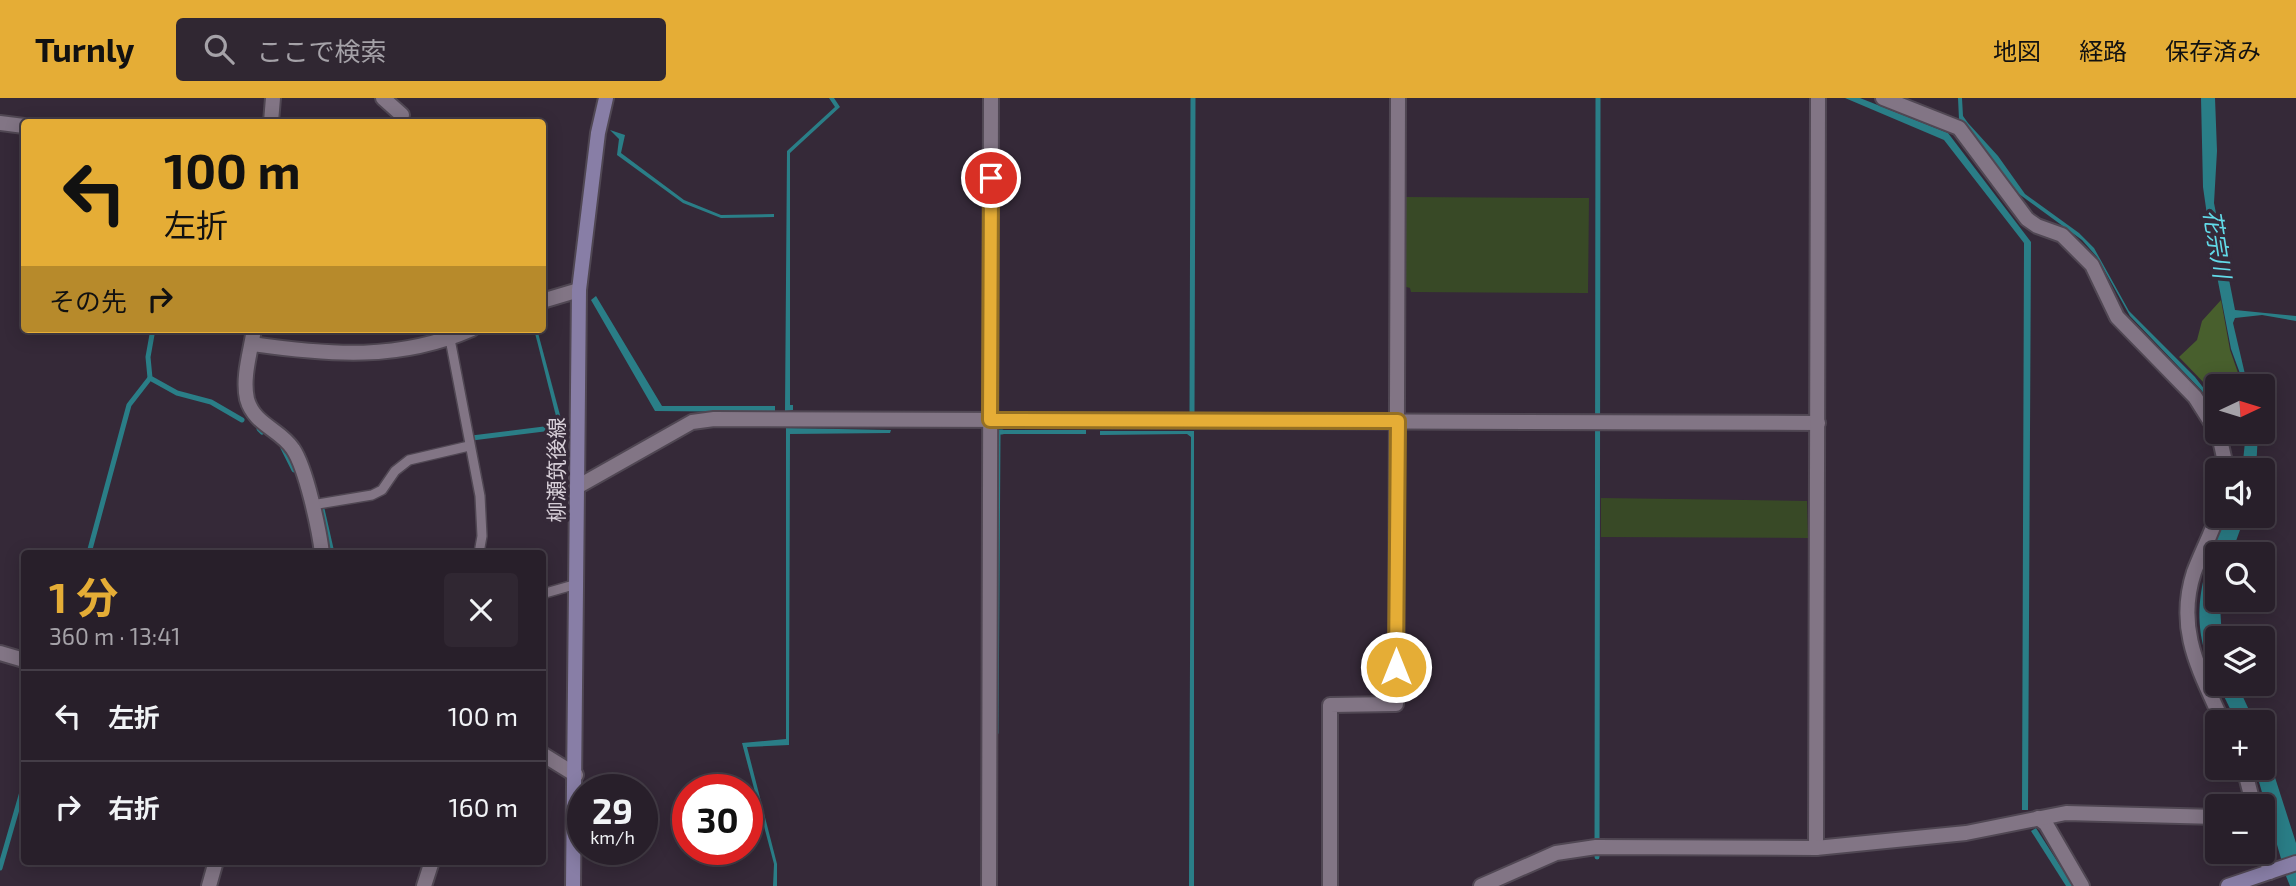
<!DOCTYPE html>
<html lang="ja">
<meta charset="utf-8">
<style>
:root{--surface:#281f2a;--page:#302732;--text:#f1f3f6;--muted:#a5a2a8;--line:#443d47;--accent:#e5ad36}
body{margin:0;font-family:"Exo 2","Noto Sans JP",sans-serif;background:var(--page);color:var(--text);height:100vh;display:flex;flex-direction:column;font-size:26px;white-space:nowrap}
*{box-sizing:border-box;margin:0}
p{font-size:23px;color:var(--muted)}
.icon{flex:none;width:38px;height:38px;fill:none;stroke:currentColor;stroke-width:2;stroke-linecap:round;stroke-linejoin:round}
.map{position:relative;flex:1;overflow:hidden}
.sheet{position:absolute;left:21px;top:452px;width:525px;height:315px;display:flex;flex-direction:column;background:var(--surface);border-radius:7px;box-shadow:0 4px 18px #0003,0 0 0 2px var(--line)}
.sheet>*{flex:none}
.top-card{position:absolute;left:21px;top:21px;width:525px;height:214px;border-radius:7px;box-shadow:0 4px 18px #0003,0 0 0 2px var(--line);background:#e5ad36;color:#111;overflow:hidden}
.needle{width:46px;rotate:86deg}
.buttons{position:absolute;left:2205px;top:276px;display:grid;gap:14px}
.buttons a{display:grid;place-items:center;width:70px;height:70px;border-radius:7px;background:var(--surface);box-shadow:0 4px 18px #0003,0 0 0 2px var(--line);font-size:35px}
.speed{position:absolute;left:567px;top:676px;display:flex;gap:14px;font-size:35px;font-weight:700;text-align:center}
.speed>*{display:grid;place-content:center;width:91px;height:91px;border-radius:50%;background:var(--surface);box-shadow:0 4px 18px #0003,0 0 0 2px var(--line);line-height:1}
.speed small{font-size:18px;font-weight:400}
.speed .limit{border:10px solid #d22;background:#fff;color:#111}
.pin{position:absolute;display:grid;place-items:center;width:60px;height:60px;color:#fff;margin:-30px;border:4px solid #fff;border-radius:50%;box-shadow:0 2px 7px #0007}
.me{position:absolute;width:77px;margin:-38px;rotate:0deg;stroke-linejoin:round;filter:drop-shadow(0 0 5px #0008)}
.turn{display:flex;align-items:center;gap:24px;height:147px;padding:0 28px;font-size:32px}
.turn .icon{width:91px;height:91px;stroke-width:2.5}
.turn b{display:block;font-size:49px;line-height:60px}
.then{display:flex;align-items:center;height:66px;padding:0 28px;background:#0003;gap:14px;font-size:26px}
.round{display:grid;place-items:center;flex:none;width:74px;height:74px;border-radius:7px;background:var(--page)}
.overview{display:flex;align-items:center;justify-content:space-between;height:119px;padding:0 28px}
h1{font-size:42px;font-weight:700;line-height:52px;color:var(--accent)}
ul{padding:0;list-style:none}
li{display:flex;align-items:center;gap:21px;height:91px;padding:0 28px;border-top:2px solid var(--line)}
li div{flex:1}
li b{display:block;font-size:26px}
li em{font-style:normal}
header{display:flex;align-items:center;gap:42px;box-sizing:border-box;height:98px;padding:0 35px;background:var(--accent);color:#111}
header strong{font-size:33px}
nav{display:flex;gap:38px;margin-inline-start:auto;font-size:24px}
.search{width:490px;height:63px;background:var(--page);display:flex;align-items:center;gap:18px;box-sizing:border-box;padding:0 24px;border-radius:7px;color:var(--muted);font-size:26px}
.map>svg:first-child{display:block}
.green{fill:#384926}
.forest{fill:#485f2d}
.water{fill:#2a7e87}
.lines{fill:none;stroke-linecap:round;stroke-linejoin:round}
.stream{stroke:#2a7e87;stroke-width:5}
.service-casing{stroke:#504753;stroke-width:12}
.minor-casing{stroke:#504753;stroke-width:18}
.secondary-casing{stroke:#504753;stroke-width:18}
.service{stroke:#827585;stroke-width:9}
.minor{stroke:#827585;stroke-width:14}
.secondary{stroke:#887ea6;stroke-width:14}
.route-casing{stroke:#957023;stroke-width:18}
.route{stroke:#e5ad36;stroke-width:12}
.labels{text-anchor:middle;stroke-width:7;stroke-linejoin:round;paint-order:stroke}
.street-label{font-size:21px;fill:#d6ced7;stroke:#352938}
.water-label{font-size:23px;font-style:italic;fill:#62dbe9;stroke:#352938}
</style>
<header>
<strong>Turnly</strong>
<div class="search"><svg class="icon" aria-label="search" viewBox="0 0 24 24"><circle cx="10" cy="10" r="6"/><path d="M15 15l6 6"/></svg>ここで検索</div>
<nav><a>地図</a><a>経路</a><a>保存済み</a></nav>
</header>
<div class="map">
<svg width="2296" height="788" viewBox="0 0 2296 788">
<rect width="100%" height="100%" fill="#352938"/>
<!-- green -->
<g class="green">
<path d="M 1403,99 L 1589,100 L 1588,195 L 1411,194 L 1410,190 L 1403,188 Z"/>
<path d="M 1601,400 L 1807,403 L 1808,440 L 1601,439 Z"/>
</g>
<!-- forest -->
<path class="forest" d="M 2221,202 L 2230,252 L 2243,289 L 2217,289 L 2217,306 L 2207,288 L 2179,259 L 2197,242 L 2202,223 Z"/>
<!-- water -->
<g class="water">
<path d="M 829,0 L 834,0 L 840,9 L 790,55 L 790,307 L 793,307 L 793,312 L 785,313 L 787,53 L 835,9 Z"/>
<path d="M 1845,0 L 1860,0 L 1948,35 L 2031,144 L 2028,712 L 2022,712 L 2024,145 L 1944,42 Z"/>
<path d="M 1958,0 L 1962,0 L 1963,18 L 1968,25 L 1998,58 L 2025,96 L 2079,135 L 2094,150 L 2129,213 L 2195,279 L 2212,301 L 2217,317 L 2202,293 L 2130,218 L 2097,159 L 2082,142 L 2019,96 L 1959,21 Z"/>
<path d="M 2201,0 L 2215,0 L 2217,53 L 2214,105 L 2235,212 L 2296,218 L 2296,223 L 2262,217 L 2235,220 L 2233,225 L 2248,289 L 2245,289 L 2231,251 L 2212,152 L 2203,89 Z"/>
<path d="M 610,32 L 625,37 L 621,55 L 684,102 L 721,117 L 774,116 L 774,119 L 721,120 L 683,105 L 617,57 L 619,41 Z"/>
<path d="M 596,198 L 662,308 L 775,308 L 775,314 L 655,313 L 591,202 Z"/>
<path d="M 534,231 L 537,231 L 568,347 L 558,326 Z"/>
<path d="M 786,330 L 891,332 L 890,335 L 790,336 L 789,647 L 747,649 L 777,766 L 777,788 L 773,788 L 774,766 L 742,645 L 786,641 Z"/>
<rect x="999" y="332" width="87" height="4"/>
<path d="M 1100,333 L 1194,333 L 1194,788 L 1189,788 L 1191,339 L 1187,336 L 1100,337 Z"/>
<path d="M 2246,334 L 2258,334 L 2256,373 L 2242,373 Z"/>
<path d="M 2225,418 L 2245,418 L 2231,457 L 2217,457 L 2222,541 L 2217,541 L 2217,584 C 2186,523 2201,478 2225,418 Z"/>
<path d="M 2218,586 L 2237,586 L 2255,625 L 2237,625 Z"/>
<path d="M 2263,642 L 2296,745 L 2296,788 L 2290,788 L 2286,778 L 2255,670 L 2263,670 Z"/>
<path d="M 2036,730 L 2073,788 L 2066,788 L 2031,733 Z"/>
</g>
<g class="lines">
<!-- stream -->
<g class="stream">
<path d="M 153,231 L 148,259 L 150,280 L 177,295 L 211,304 L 242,322"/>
<path d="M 1192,314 L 1193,0"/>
<path d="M 259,331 L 262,334"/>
<path d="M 472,340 L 560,329"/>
<path d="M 283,350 L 294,372"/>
<path d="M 322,411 L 332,455"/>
<path d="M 89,455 L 129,307 L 150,280"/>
<path d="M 996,635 L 998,334 L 1002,334"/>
<path d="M 1597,759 L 1598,0"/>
<path d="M 0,770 L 24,687"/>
</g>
<!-- service casing -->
<g class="service-casing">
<g id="service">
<path d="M 450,241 L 480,398 L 482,438 L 479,455"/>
<path d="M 312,407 L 372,397 L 382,392 L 395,373 L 409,362 L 469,348"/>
<path d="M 542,496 L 577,486"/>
</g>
</g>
<!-- minor casing -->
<g class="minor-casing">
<g id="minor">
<path d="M 383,0 L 402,17"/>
<path d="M 1883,0 L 1959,30 L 2027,121 L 2037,128 L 2062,137 L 2092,167 L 2117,219 L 2195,299 L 2219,337 L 2227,373"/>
<path d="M 271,24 L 273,0"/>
<path d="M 0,25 L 24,28"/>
<path d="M 542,203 L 579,192"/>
<path d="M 254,231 C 251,252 242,279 247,301 C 254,327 280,331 293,351 C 306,370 319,431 322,455"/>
<path d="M 252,246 C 329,257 399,263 472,231"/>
<path d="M 577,389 L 692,324 L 714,321 L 1818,325"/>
<path d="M 2217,418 C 2211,437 2201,455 2194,474 C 2175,532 2200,573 2223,625"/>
<path d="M 0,555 L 24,562"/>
<path d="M 542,656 L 576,677"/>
<path d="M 2244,670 L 2254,709"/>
<path d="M 2038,720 L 2046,726 L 2082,788"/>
<path d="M 2263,746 L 2270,774"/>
<path d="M 1816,750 L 1818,0"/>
<path d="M 209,788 L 216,763"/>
<path d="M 424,788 L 432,763"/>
<path d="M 989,788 L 991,0"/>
<path d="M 1330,788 L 1330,607 L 1396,606 L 1398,0"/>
<path d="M 1481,788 L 1556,755 L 1596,749 L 1816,750 L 1966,735 L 2066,715 L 2217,719"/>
</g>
</g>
<!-- secondary casing -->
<g class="secondary-casing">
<g id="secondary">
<path d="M 573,788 L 579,192 L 598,35 L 606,0"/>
<path d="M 2228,788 L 2296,765"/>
</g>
</g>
<!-- service -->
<use href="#service" class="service"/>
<!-- minor -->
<use href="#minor" class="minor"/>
<!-- secondary -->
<use href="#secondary" class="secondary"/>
</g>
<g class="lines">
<!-- route casing -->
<g class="route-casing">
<path id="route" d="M 991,80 L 990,322 L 1398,323 L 1396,569"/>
</g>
<!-- route -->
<use href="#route" class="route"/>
</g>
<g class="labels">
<!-- street labels -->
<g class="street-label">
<text transform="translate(557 372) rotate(-90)" y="7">柳瀬筑後線</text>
</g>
<!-- water labels -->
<g class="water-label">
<text transform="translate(2217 146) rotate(81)" y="8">花宗川</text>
</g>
</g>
</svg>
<div class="buttons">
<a><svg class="needle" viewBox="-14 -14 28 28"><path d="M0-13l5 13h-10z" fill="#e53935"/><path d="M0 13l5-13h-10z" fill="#a5a2a8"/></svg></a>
<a><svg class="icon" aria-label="sound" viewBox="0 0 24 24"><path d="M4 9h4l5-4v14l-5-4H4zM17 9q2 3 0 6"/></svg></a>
<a><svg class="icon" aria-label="search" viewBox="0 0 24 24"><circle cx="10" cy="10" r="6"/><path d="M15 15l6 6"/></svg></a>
<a><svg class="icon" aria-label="layers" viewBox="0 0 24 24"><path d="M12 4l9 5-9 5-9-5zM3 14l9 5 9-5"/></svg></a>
<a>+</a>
<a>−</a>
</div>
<div class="speed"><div>29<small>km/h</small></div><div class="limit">30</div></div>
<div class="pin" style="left:991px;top:80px;background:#d93025"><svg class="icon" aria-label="arrive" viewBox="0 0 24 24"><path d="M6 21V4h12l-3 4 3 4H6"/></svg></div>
<svg class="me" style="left:1396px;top:569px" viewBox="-20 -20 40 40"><circle r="17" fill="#e5ad36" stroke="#fff" stroke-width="3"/><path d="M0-11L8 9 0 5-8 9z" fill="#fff"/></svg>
<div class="top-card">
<div class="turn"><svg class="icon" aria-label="left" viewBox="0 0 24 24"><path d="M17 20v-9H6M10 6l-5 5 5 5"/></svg><div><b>100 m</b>左折</div></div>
<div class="then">その先<svg class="icon" aria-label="right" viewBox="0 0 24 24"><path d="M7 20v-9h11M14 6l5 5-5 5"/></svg></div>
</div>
<section class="sheet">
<div class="overview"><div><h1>1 分</h1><p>360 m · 13:41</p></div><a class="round"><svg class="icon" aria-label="close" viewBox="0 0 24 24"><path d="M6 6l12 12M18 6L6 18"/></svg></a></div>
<ul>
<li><svg class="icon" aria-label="left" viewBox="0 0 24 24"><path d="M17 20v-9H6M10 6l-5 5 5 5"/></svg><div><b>左折</b></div><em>100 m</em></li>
<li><svg class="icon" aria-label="right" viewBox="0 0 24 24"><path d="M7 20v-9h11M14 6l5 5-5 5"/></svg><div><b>右折</b></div><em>160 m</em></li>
</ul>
</section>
</div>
